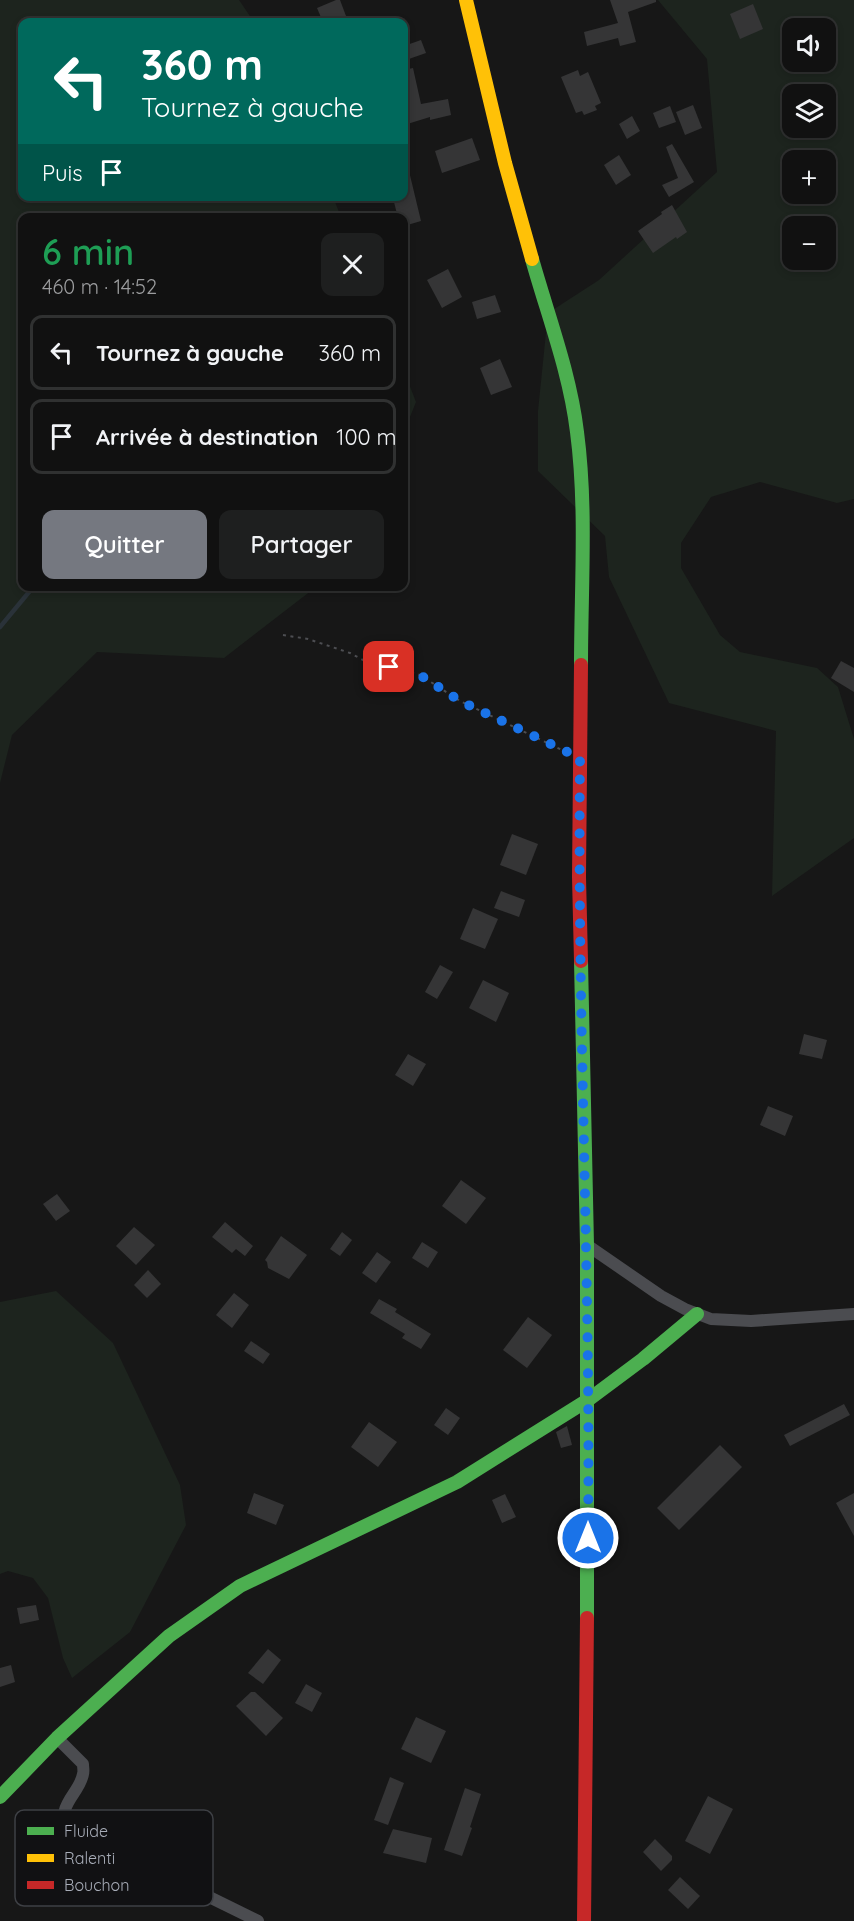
<!DOCTYPE html>
<html lang="fr">
<meta charset="utf-8">
<style>
:root{--surface:#111;--page:#1e1f1f;--text:#f1f3f6;--muted:#9c9d9f;--line:#303131;--accent:#757880}
body{margin:0;font-family:Quicksand,sans-serif;background:var(--page);color:var(--text);height:100vh;display:flex;flex-direction:column;font-size:22px;white-space:nowrap}
*{box-sizing:border-box;margin:0}
p{font-size:20px;color:var(--muted)}
.icon{flex:none;width:33px;height:33px;fill:none;stroke:currentColor;stroke-width:2;stroke-linecap:round;stroke-linejoin:round}
.map{position:relative;flex:1;overflow:hidden}
.panel{position:absolute;left:18px;top:213px;width:390px;height:378px;display:flex;flex-direction:column;background:var(--surface);border-radius:12px;box-shadow:0 3px 9px #0003,0 0 0 2px var(--line)}
.panel>*{flex:none}
.banner{position:absolute;left:18px;top:18px;width:390px;height:183px;border-radius:12px;box-shadow:0 3px 9px #0003,0 0 0 2px var(--line);background:#00695c;color:#fff;overflow:hidden}
.fabs{position:absolute;left:782px;top:18px;display:grid;gap:12px}
.fabs a{display:grid;place-items:center;width:54px;height:54px;border-radius:12px;background:var(--surface);box-shadow:0 3px 9px #0003,0 0 0 2px var(--line);font-size:30px}
.pin{position:absolute;display:grid;place-items:center;width:51px;height:51px;color:#fff;margin:-26px;border-radius:12px;box-shadow:0 3px 9px #0006}
.me{position:absolute;width:66px;margin:-33px;rotate:0deg;stroke-linejoin:round;filter:drop-shadow(0 0 4px #0008)}
.turn{display:flex;align-items:center;gap:21px;height:126px;padding:0 24px;font-size:27px}
.turn .icon{width:78px;height:78px;stroke-width:2.5}
.turn b{display:block;font-size:42px;line-height:51px}
.then{display:flex;align-items:center;height:57px;padding:0 24px;background:#0003;gap:12px;font-size:22px}
.round{display:grid;place-items:center;flex:none;width:63px;height:63px;border-radius:12px;background:var(--page)}
.head{display:flex;align-items:center;justify-content:space-between;height:102px;padding:0 24px}
h1{font-size:36px;font-weight:600;line-height:45px;color:#1e9e55}
.primary-button{display:flex;gap:12px;margin-top:auto;padding:12px 24px}
.primary-button a{flex:1;height:69px;border-radius:12px;background:var(--accent);color:#fff;font-size:24px;font-weight:600;line-height:69px;text-align:center}
.primary-button a+a{background:var(--page);color:var(--text)}
ul{padding:0;list-style:none}
li{display:flex;align-items:center;gap:18px;height:75px;margin:0 12px 9px;padding:0 12px;border:3px solid var(--line);border-radius:12px}
li div{flex:1}
li b{display:block;font-size:22px}
li em{font-style:normal}
.map>svg:first-child{display:block}
.green{fill:#1d241e;fill-rule:evenodd}
.lines{fill:none;stroke-linecap:round;stroke-linejoin:round}
.stream{stroke:#2a3239;stroke-width:4.5}
.building{fill:#353536}
.path{stroke:#4d4e52;stroke-width:2;stroke-dasharray:3 4.5;stroke-linecap:butt}
.street{stroke:#4b4c50;stroke-width:12}
.fast{stroke:#4caf50;stroke-width:14}
.slow{stroke:#ffc107;stroke-width:14}
.jam{stroke:#c62828;stroke-width:14}
.route{stroke:#1a73e8;stroke-width:10;stroke-dasharray:0 18}
.key{fill:#111113;stroke:#3e4045;stroke-width:1.5}
.key-label{font-size:16px;fill:#a8adb8}
</style>
<div class="map">
<svg width="854" height="1921" viewBox="0 0 854 1921">
<rect width="100%" height="100%" fill="#171717"/>
<!-- green -->
<g class="green">
<path d="M 0,0 L 239,0 L 254,22 L 22,22 L 22,196 L 333,197 L 341,217 L 22,218 L 22,586 L 316,587 L 224,658 L 97,652 L 12,735 L 0,783 Z"/>
<path d="M 658,0 L 854,0 L 854,499 L 837,503 L 760,482 L 711,497 L 681,543 L 681,568 L 720,635 L 740,652 L 817,668 L 838,687 L 854,739 L 854,838 L 772,896 L 776,731 L 669,703 L 609,577 L 605,536 L 538,471 L 538,411 L 548,313 L 599,280 L 717,172 L 707,59 ZM 792,28 L 825,28 L 825,62 L 792,62 ZM 792,94 L 825,94 L 825,128 L 792,128 ZM 792,160 L 825,160 L 825,194 L 792,194 ZM 792,226 L 825,226 L 825,260 L 792,260 Z"/>
<path d="M 404,371 L 416,402 L 404,432 Z"/>
<path d="M 56,1291 L 113,1343 L 180,1485 L 186,1525 L 130,1632 L 72,1678 L 63,1658 L 48,1598 L 33,1578 L 8,1571 L 0,1574 L 0,1302 Z"/>
</g>
<g class="lines">
<!-- stream -->
<path class="stream" d="M 0,627 L 34,586"/>
</g>
<!-- building -->
<g class="building">
<path d="M 336,0 L 340,0 L 346,16 L 329,22 L 323,22 L 317,8 Z"/>
<path d="M 610,0 L 656,0 L 656,2 L 628,12 L 636,42 L 620,46 L 618,38 L 587,46 L 584,32 L 618,23 Z"/>
<path d="M 753,4 L 763,29 L 740,39 L 730,14 Z"/>
<path d="M 421,40 L 426,53 L 406,60 L 404,46 Z"/>
<path d="M 413,68 L 421,104 L 448,99 L 451,115 L 430,120 L 430,117 L 404,125 L 404,70 Z"/>
<path d="M 578,70 L 580,76 L 588,72 L 601,103 L 595,106 L 597,110 L 584,115 L 582,111 L 576,113 L 561,77 Z"/>
<path d="M 693,105 L 702,128 L 685,135 L 676,112 Z"/>
<path d="M 670,106 L 676,122 L 659,128 L 653,113 Z"/>
<path d="M 632,116 L 640,131 L 627,139 L 619,124 Z"/>
<path d="M 472,138 L 480,160 L 442,173 L 435,151 Z"/>
<path d="M 672,144 L 694,182 L 669,197 L 662,185 L 678,178 L 666,147 Z"/>
<path d="M 619,155 L 631,175 L 616,185 L 604,165 Z"/>
<path d="M 408,167 L 421,221 L 404,226 L 404,218 L 398,218 L 394,202 L 404,200 L 404,168 Z"/>
<path d="M 672,205 L 687,232 L 677,239 L 676,237 L 653,253 L 638,231 L 662,214 L 661,212 Z"/>
<path d="M 448,269 L 462,297 L 442,308 L 427,280 Z"/>
<path d="M 495,295 L 501,312 L 477,319 L 472,302 Z"/>
<path d="M 500,359 L 512,387 L 491,395 L 480,368 Z"/>
<path d="M 841,661 L 854,668 L 854,692 L 831,678 Z"/>
<path d="M 512,834 L 538,844 L 526,875 L 500,865 Z"/>
<path d="M 501,891 L 525,900 L 519,917 L 494,908 Z"/>
<path d="M 473,908 L 498,919 L 485,949 L 460,939 Z"/>
<path d="M 440,965 L 453,972 L 437,999 L 425,992 Z"/>
<path d="M 483,980 L 509,993 L 496,1022 L 469,1008 Z"/>
<path d="M 804,1034 L 827,1040 L 822,1059 L 799,1054 Z"/>
<path d="M 408,1054 L 426,1064 L 413,1086 L 395,1075 Z"/>
<path d="M 768,1106 L 793,1116 L 785,1136 L 760,1125 Z"/>
<path d="M 461,1180 L 486,1198 L 466,1224 L 442,1206 Z"/>
<path d="M 57,1194 L 70,1211 L 56,1221 L 43,1204 Z"/>
<path d="M 225,1222 L 253,1246 L 245,1256 L 236,1249 L 232,1253 L 212,1237 Z"/>
<path d="M 134,1227 L 155,1245 L 136,1265 L 116,1246 Z"/>
<path d="M 342,1232 L 352,1240 L 340,1256 L 330,1249 Z"/>
<path d="M 281,1236 L 307,1255 L 289,1279 L 268,1268 L 267,1262 L 265,1260 Z"/>
<path d="M 422,1242 L 438,1252 L 428,1268 L 412,1258 Z"/>
<path d="M 377,1252 L 391,1262 L 376,1283 L 362,1273 Z"/>
<path d="M 148,1270 L 161,1284 L 147,1298 L 134,1285 Z"/>
<path d="M 234,1293 L 249,1305 L 232,1328 L 216,1315 Z"/>
<path d="M 379,1299 L 397,1309 L 395,1312 L 431,1334 L 421,1349 L 402,1338 L 405,1334 L 370,1313 Z"/>
<path d="M 528,1317 L 552,1335 L 527,1368 L 503,1350 Z"/>
<path d="M 251,1341 L 270,1354 L 263,1364 L 244,1351 Z"/>
<path d="M 844,1404 L 850,1415 L 790,1446 L 784,1435 Z"/>
<path d="M 446,1408 L 460,1418 L 448,1435 L 434,1425 Z"/>
<path d="M 369,1422 L 397,1442 L 378,1467 L 351,1447 Z"/>
<path d="M 567,1426 L 572,1445 L 561,1448 L 556,1432 Z"/>
<path d="M 720,1445 L 742,1467 L 679,1530 L 657,1508 Z"/>
<path d="M 254,1493 L 284,1505 L 276,1525 L 247,1513 Z"/>
<path d="M 854,1493 L 854,1536 L 836,1503 Z"/>
<path d="M 505,1494 L 516,1517 L 502,1523 L 492,1500 Z"/>
<path d="M 36,1605 L 39,1620 L 20,1624 L 17,1608 Z"/>
<path d="M 268,1649 L 281,1660 L 263,1684 L 248,1673 Z"/>
<path d="M 11,1665 L 15,1682 L 0,1687 L 0,1668 Z"/>
<path d="M 306,1684 L 322,1693 L 312,1712 L 295,1703 Z"/>
<path d="M 251,1692 L 255,1692 L 283,1718 L 266,1736 L 236,1706 Z"/>
<path d="M 416,1717 L 446,1731 L 431,1763 L 401,1749 Z"/>
<path d="M 390,1777 L 404,1783 L 388,1825 L 374,1820 Z"/>
<path d="M 465,1788 L 481,1794 L 470,1827 L 472,1828 L 462,1856 L 444,1850 Z"/>
<path d="M 708,1796 L 733,1809 L 710,1854 L 685,1841 Z"/>
<path d="M 393,1829 L 432,1838 L 426,1863 L 383,1853 Z"/>
<path d="M 655,1839 L 672,1856 L 672,1860 L 661,1871 L 643,1852 Z"/>
<path d="M 680,1877 L 700,1896 L 688,1909 L 668,1890 Z"/>
</g>
<g class="lines">
<!-- path -->
<path class="path" d="M 283,635 L 308,639 L 350,653 L 376,667 L 389,667 L 420,675 L 460,701 L 564,751"/>
<!-- street -->
<g class="street">
<path d="M 587,1245 L 661,1296 L 685,1309 L 711,1319 L 751,1321 L 854,1314"/>
<path d="M 57,1738 L 83,1764 C 83,1768 84,1771 83,1774 C 80,1794 52,1808 71,1829 L 258,1921"/>
</g>
<!-- fast -->
<g class="fast">
<path d="M 532,259 C 548,316 570,373 577,432 C 587,508 581,588 581,665"/>
<path d="M 581,961 L 587,1245 L 587,1618"/>
<path d="M 0,1797 L 57,1738 L 169,1636 L 240,1586 L 457,1482 L 588,1400 L 643,1359 L 697,1314"/>
</g>
<!-- slow -->
<path class="slow" d="M 466,0 L 505,163 L 532,259"/>
<!-- jam -->
<g class="jam">
<path d="M 581,665 L 579,877 L 581,961"/>
<path d="M 584,1921 L 587,1618"/>
</g>
</g>
<g class="lines">
<!-- route -->
<path class="route" d="M 389,667 L 420,675 L 460,701 L 580,758 C 577,1018 591,1278 588,1538"/>
</g>
<!-- legend -->
<rect x="15" y="1810" width="198" height="96" rx="9" class="key"/>
<rect x="27" y="1827" width="27" height="8" fill="#4caf50"/>
<rect x="27" y="1854" width="27" height="8" fill="#ffc107"/>
<rect x="27" y="1881" width="27" height="8" fill="#c62828"/>
<g class="key-label">
<text x="64" y="1837">Fluide</text>
<text x="64" y="1864">Ralenti</text>
<text x="64" y="1891">Bouchon</text>
</g>
</svg>
<div class="fabs">
<a><svg class="icon" aria-label="sound" viewBox="0 0 24 24"><path d="M4 9h4l5-4v14l-5-4H4zM17 9q2 3 0 6"/></svg></a>
<a><svg class="icon" aria-label="layers" viewBox="0 0 24 24"><path d="M12 4l9 5-9 5-9-5zM3 14l9 5 9-5"/></svg></a>
<a>+</a>
<a>−</a>
</div>
<div class="pin" style="left:389px;top:667px;background:#d93025"><svg class="icon" aria-label="arrive" viewBox="0 0 24 24"><path d="M6 21V4h12l-3 4 3 4H6"/></svg></div>
<svg class="me" style="left:588px;top:1538px" viewBox="-20 -20 40 40"><circle r="17" fill="#1a73e8" stroke="#fff" stroke-width="3"/><path d="M0-11L8 9 0 5-8 9z" fill="#fff"/></svg>
<div class="banner">
<div class="turn"><svg class="icon" aria-label="left" viewBox="0 0 24 24"><path d="M17 20v-9H6M10 6l-5 5 5 5"/></svg><div><b>360 m</b>Tournez à gauche</div></div>
<div class="then">Puis<svg class="icon" aria-label="arrive" viewBox="0 0 24 24"><path d="M6 21V4h12l-3 4 3 4H6"/></svg></div>
</div>
<section class="panel">
<div class="head"><div><h1>6 min</h1><p>460 m · 14:52</p></div><a class="round"><svg class="icon" aria-label="close" viewBox="0 0 24 24"><path d="M6 6l12 12M18 6L6 18"/></svg></a></div>
<ul>
<li><svg class="icon" aria-label="left" viewBox="0 0 24 24"><path d="M17 20v-9H6M10 6l-5 5 5 5"/></svg><div><b>Tournez à gauche</b></div><em>360 m</em></li>
<li><svg class="icon" aria-label="arrive" viewBox="0 0 24 24"><path d="M6 21V4h12l-3 4 3 4H6"/></svg><div><b>Arrivée à destination</b></div><em>100 m</em></li>
</ul>
<div class="primary-button"><a>Quitter</a><a>Partager</a></div>
</section>
</div>
